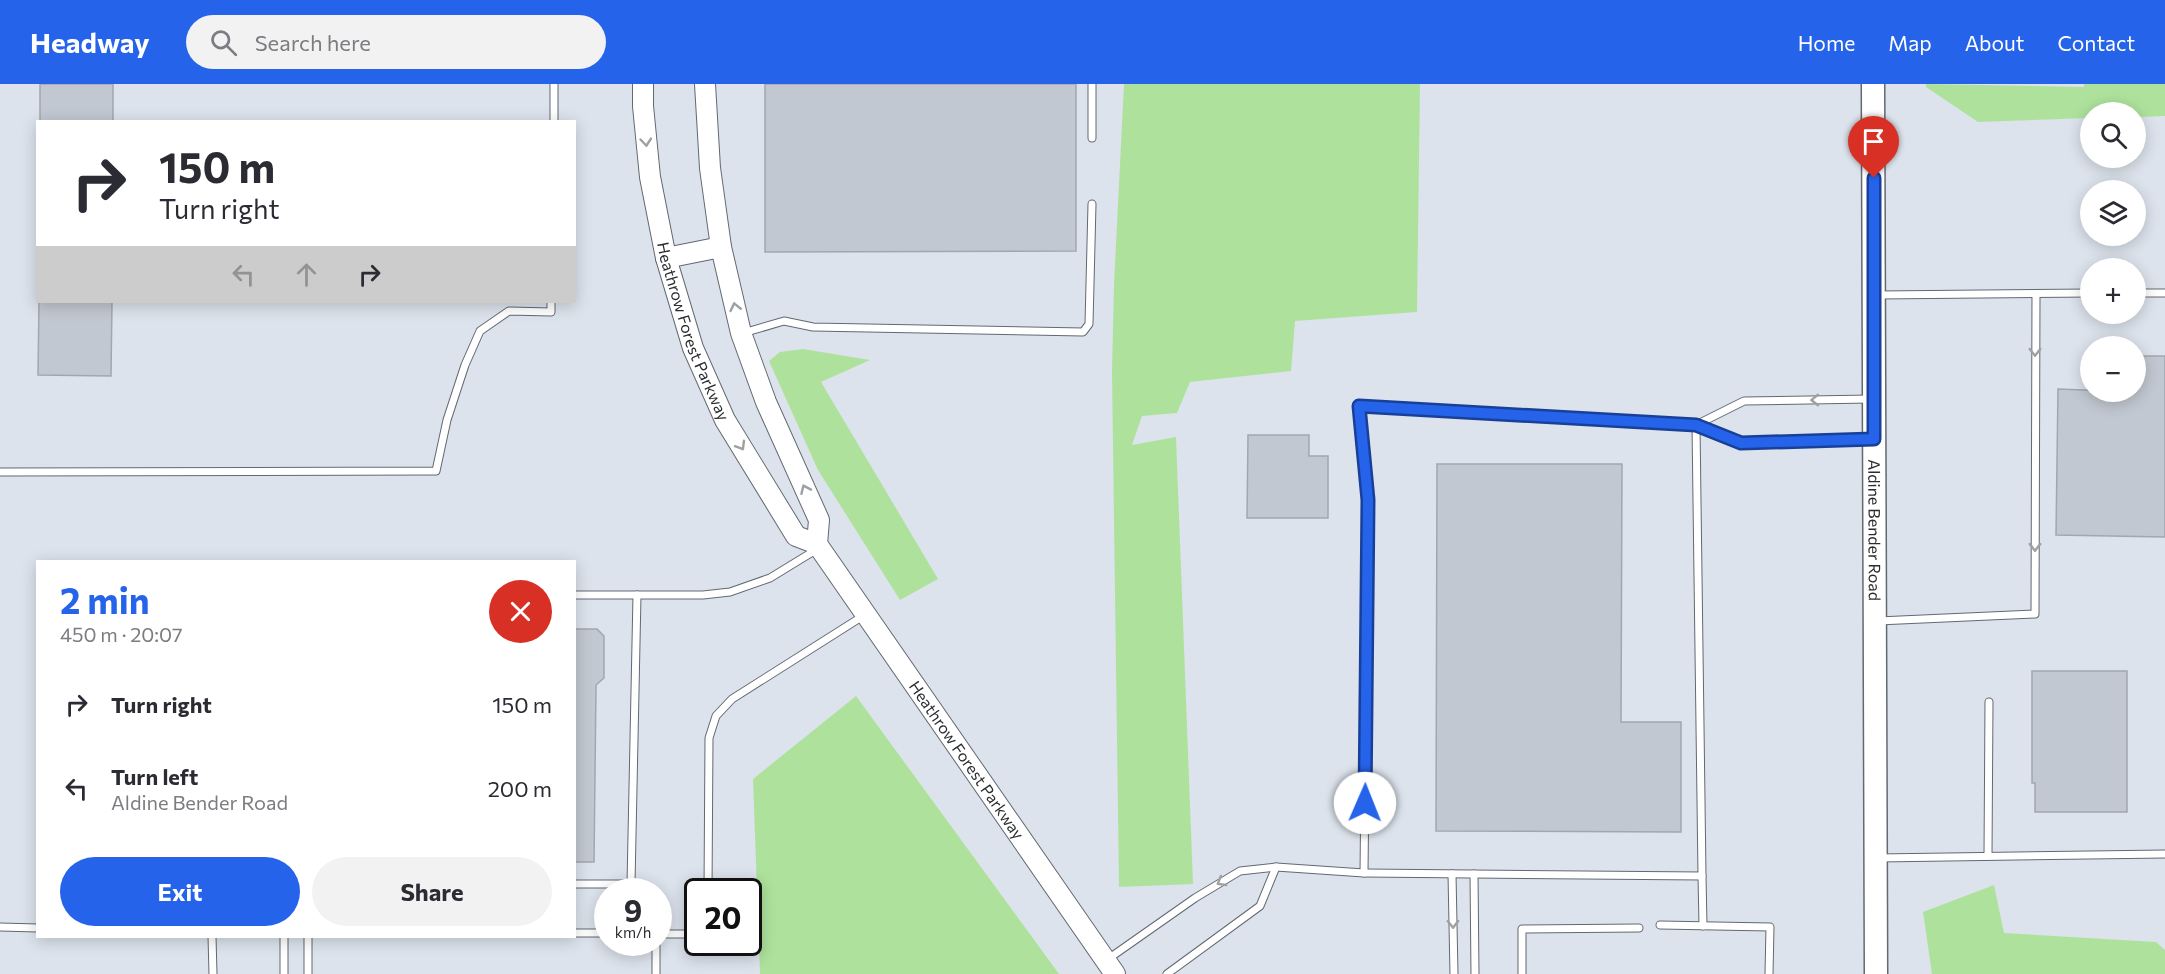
<!DOCTYPE html>
<meta charset="utf-8">
<style>
:root{--surface:#fff;--page:#f2f2f3;--text:#2b2b33;--muted:#7c7c81;--accent:#2563eb}
body{margin:0;font-family:Commissioner,sans-serif;background:var(--page);color:var(--text);height:100vh;display:flex;flex-direction:column;font-size:22px;white-space:nowrap}
*{box-sizing:border-box;margin:0}
p{font-size:20px;color:var(--muted)}
.icon{flex:none;width:33px;height:33px;fill:none;stroke:currentColor;stroke-width:2;stroke-linecap:round;stroke-linejoin:round}
.map{position:relative;flex:1;overflow:hidden}
.side{position:absolute;left:36px;top:476px;width:540px;height:378px;display:flex;flex-direction:column;background:var(--surface);border-radius:0px;box-shadow:0 3px 15px #0003}
.side>*{flex:none}
.guide{position:absolute;left:36px;top:36px;width:540px;height:183px;border-radius:0px;box-shadow:0 3px 15px #0003;background:#fff;color:var(--text);overflow:hidden}
.fabs{position:absolute;left:2080px;top:18px;display:grid;gap:12px}
.fabs a{display:grid;place-items:center;width:66px;height:66px;border-radius:50%;background:var(--surface);box-shadow:0 3px 15px #0003;font-size:30px}
.speed{position:absolute;left:594px;top:794px;display:flex;gap:12px;font-size:30px;font-weight:700;text-align:center}
.speed>*{display:grid;place-content:center;width:78px;height:78px;border-radius:50%;background:var(--surface);box-shadow:0 3px 15px #0003;line-height:1}
.speed small{font-size:15px;font-weight:400}
.speed .limit{border:3px solid #111;border-radius:9px;background:#fff;color:#111}
.pin{position:absolute;display:grid;place-items:center;width:51px;height:51px;color:#fff;margin:-62px -26px;border-radius:50% 50% 50% 0;rotate:-45deg;box-shadow:0 0 6px #0007}
.pin .icon{rotate:45deg}
.me{position:absolute;width:66px;margin:-33px;rotate:1deg;stroke-linejoin:round;filter:drop-shadow(0 0 4px #0008)}
.turn{display:flex;align-items:center;gap:21px;height:126px;padding:0 24px;font-size:27px}
.turn .icon{width:78px;height:78px;stroke-width:2.5}
.turn b{display:block;font-size:42px;line-height:51px}
.lanes{display:flex;align-items:center;height:57px;padding:0 24px;background:#0003;justify-content:center;gap:30px;direction:ltr}
.lanes .off{opacity:.35}
.round{display:grid;place-items:center;flex:none;width:63px;height:63px;border-radius:32px;background:var(--page)}
.overview{display:flex;align-items:center;justify-content:space-between;height:102px;padding:0 24px}
h1{font-size:36px;font-weight:700;line-height:45px;color:var(--accent)}
.action{display:flex;gap:12px;margin-top:auto;padding:12px 24px}
.action a{flex:1;height:69px;border-radius:36px;background:var(--accent);color:#fff;font-size:24px;font-weight:700;line-height:69px;text-align:center}
.action a+a{background:var(--page);color:var(--text)}
ul{padding:0;list-style:none}
li{display:flex;align-items:center;gap:18px;height:84px;padding:0 24px}
li div{flex:1}
li b{display:block;font-size:22px}
li em{font-style:normal}
header{display:flex;align-items:center;gap:36px;box-sizing:border-box;height:84px;padding:0 30px;background:var(--accent);color:#fff}
header strong{font-size:28px}
nav{display:flex;gap:33px;margin-inline-start:auto;font-size:21px}
.search{width:420px;height:54px;background:var(--page);display:flex;align-items:center;gap:15px;box-sizing:border-box;padding:0 21px;border-radius:33px;color:var(--muted);font-size:22px}
.map>svg:first-child{display:block}
.green{fill:#aee29c}
.building{fill:#c2c8d1;stroke:#a1a7b0;stroke-width:1.5}
.lines{fill:none;stroke-linecap:round;stroke-linejoin:round}
.lane-casing{stroke:#636971;stroke-width:9}
.secondary-casing{stroke:#636971;stroke-width:22}
.primary-casing{stroke:#636971;stroke-width:25}
.lane{stroke:#fff;stroke-width:7}
.secondary{stroke:#fff;stroke-width:20}
.primary{stroke:#fff;stroke-width:22}
.oneway{stroke:#9fa0a1}
.route-casing{stroke:#184099;stroke-width:15}
.route{stroke:#2563eb;stroke-width:10}
.labels{text-anchor:middle;stroke-width:4.5;stroke-linejoin:round;paint-order:stroke}
.street-label{font-size:16px;fill:#2a2c2f;stroke:#fff}
</style>
<header>
<strong>Headway</strong>
<div class="search"><svg class="icon" aria-label="search" viewBox="0 0 24 24"><circle cx="10" cy="10" r="6"/><path d="M15 15l6 6"/></svg>Search here</div>
<nav><a>Home</a><a>Map</a><a>About</a><a>Contact</a></nav>
</header>
<div class="map">
<svg width="2165" height="890" viewBox="0 0 2165 890">
<rect width="100%" height="100%" fill="#dce3ec"/>
<!-- green -->
<g class="green">
<path d="M 1124,0 L 1420,0 L 1417,228 L 1295,237 L 1291,287 L 1190,298 L 1177,329 L 1142,332 L 1132,361 L 1176,353 L 1193,800 L 1119,803 L 1112,288 L 1114,201 Z"/>
<path d="M 1926,0 L 2084,3 L 2084,0 L 2165,0 L 2165,32 L 2136,33 L 2136,28 L 2091,28 L 2091,34 L 1978,38 L 1926,3 Z"/>
<path d="M 803,265 L 870,276 L 821,298 L 938,495 L 900,516 L 818,386 L 769,277 L 780,268 Z"/>
<path d="M 856,612 L 1059,890 L 760,890 L 753,695 Z"/>
<path d="M 1994,801 L 2004,849 L 2156,858 L 2165,866 L 2165,890 L 1932,890 L 1923,828 Z"/>
</g>
<!-- building -->
<g class="building">
<rect x="40" y="0" width="73" height="38"/>
<path d="M 765,0 L 1076,0 L 1076,167 L 765,168 Z"/>
<path d="M 39,218 L 112,218 L 111,292 L 38,291 Z"/>
<path d="M 2138,272 L 2165,272 L 2165,453 L 2056,451 L 2058,305 L 2136,308 Z"/>
<path d="M 1248,351 L 1309,351 L 1309,372 L 1328,372 L 1328,434 L 1247,434 Z"/>
<path d="M 1437,380 L 1622,380 L 1621,638 L 1681,638 L 1681,748 L 1436,747 Z"/>
<path d="M 574,545 L 597,545 L 604,552 L 604,594 L 596,601 L 594,778 L 574,778 Z"/>
<path d="M 2032,587 L 2127,587 L 2127,728 L 2035,728 L 2035,699 L 2032,699 Z"/>
</g>
<g class="lines">
<!-- lane casing -->
<g class="lane-casing">
<g id="lane">
<path d="M 554,38 L 554,0"/>
<path d="M 1092,54 L 1092,0"/>
<path d="M 2136,209 L 2165,209"/>
<path d="M 1878,211 L 2091,209"/>
<path d="M 743,249 L 784,237 L 813,243 L 1083,248 L 1089,240 L 1092,120"/>
<path d="M 1696,341 L 1744,317 L 1871,315"/>
<path d="M 0,388 L 436,387 L 447,336 L 465,281 L 480,247 L 509,227 L 551,228 L 551,218"/>
<path d="M 574,511 L 703,511 L 730,508 L 770,494 L 819,464"/>
<path d="M 1878,537 L 2035,530 L 2036,210"/>
<path d="M 1988,772 L 1989,618"/>
<path d="M 1878,774 L 2165,770"/>
<path d="M 1364,789 L 1702,792 L 1696,341"/>
<path d="M 1452,790 L 1454,890"/>
<path d="M 1474,790 L 1475,890"/>
<path d="M 1702,792 L 1703,842"/>
<path d="M 574,800 L 631,800 L 637,511"/>
<path d="M 708,807 L 709,654 L 716,632 L 732,615 L 863,532"/>
<path d="M 1660,841 L 1770,843 L 1769,890"/>
<path d="M 0,843 L 38,844"/>
<path d="M 574,849 L 608,849"/>
<path d="M 658,850 L 692,850 L 698,848"/>
<path d="M 212,852 L 213,890"/>
<path d="M 1108,875 L 1195,814 L 1240,787 L 1276,783 L 1364,789 L 1368,416 L 1359,322 L 1696,341 L 1741,359 L 1872,355"/>
<path d="M 284,890 L 284,852"/>
<path d="M 308,890 L 308,852"/>
<path d="M 656,890 L 656,858"/>
<path d="M 1167,890 L 1260,822 L 1276,783"/>
<path d="M 1522,890 L 1522,845 L 1639,844"/>
</g>
</g>
<!-- secondary casing -->
<g class="secondary-casing">
<g id="secondary">
<path id="s1" d="M 643,0 L 643,22 L 650,93 L 666,174 L 693,264 L 725,336 L 796,452 L 817,460 L 1115,890"/>
<path d="M 705,0 L 710,84 L 721,163 L 741,249 L 766,318 L 819,436 L 817,460"/>
<path d="M 666,174 L 721,163"/>
</g>
</g>
<!-- primary casing -->
<g class="primary-casing">
<g id="primary">
<path id="s2" d="M 1873,0 L 1876,890"/>
</g>
</g>
<!-- lane -->
<use href="#lane" class="lane"/>
<!-- secondary -->
<use href="#secondary" class="secondary"/>
<!-- primary -->
<use href="#primary" class="primary"/>
</g>
<!-- one-way arrows -->
<defs><path id="oneway-chevron" d="M-2-3.5L2.5 0L-2 3.5" fill="none" stroke-width="1.6" stroke-linecap="round" stroke-linejoin="round" transform="scale(1.5)"/></defs>
<g class="oneway">
<use href="#oneway-chevron" transform="translate(646 58) rotate(85)"/>
<use href="#oneway-chevron" transform="translate(735 223) rotate(-103)"/>
<use href="#oneway-chevron" transform="translate(2035 268) rotate(90)"/>
<use href="#oneway-chevron" transform="translate(1815 316) rotate(179)"/>
<use href="#oneway-chevron" transform="translate(741 362) rotate(59)"/>
<use href="#oneway-chevron" transform="translate(805 405) rotate(-114)"/>
<use href="#oneway-chevron" transform="translate(2035 463) rotate(90)"/>
<use href="#oneway-chevron" transform="translate(1221 798) rotate(149)"/>
<use href="#oneway-chevron" transform="translate(1453 840) rotate(89)"/>
</g>
<g class="lines">
<!-- route casing -->
<g class="route-casing">
<path id="route" d="M 1365,719 L 1368,416 L 1359,322 L 1696,341 L 1741,359 L 1874,355 L 1874,94"/>
</g>
<!-- route -->
<use href="#route" class="route"/>
</g>
<g class="labels">
<!-- street labels -->
<g class="street-label">
<text dy="6" stroke="none"><textPath href="#s1" startOffset="254">Heathrow Forest Parkway</textPath></text>
<text dy="6" stroke="none"><textPath href="#s2" startOffset="446">Aldine Bender Road</textPath></text>
<text dy="6" stroke="none"><textPath href="#s1" startOffset="770">Heathrow Forest Parkway</textPath></text>
</g>
</g>
</svg>
<div class="fabs">
<a><svg class="icon" aria-label="search" viewBox="0 0 24 24"><circle cx="10" cy="10" r="6"/><path d="M15 15l6 6"/></svg></a>
<a><svg class="icon" aria-label="layers" viewBox="0 0 24 24"><path d="M12 4l9 5-9 5-9-5zM3 14l9 5 9-5"/></svg></a>
<a>+</a>
<a>−</a>
</div>
<div class="speed"><div>9<small>km/h</small></div><div class="limit">20</div></div>
<div class="pin" style="left:1874px;top:94px;background:#d93025"><svg class="icon" aria-label="arrive" viewBox="0 0 24 24"><path d="M6 21V4h12l-3 4 3 4H6"/></svg></div>
<svg class="me" style="left:1365px;top:719px" viewBox="-20 -20 40 40"><circle r="19" fill="#fff"/><path d="M0-13L10 11 0 6-10 11z" fill="#2563eb"/></svg>
<div class="guide">
<div class="turn"><svg class="icon" aria-label="right" viewBox="0 0 24 24"><path d="M7 20v-9h11M14 6l5 5-5 5"/></svg><div><b>150 m</b>Turn right</div></div>
<div class="lanes"><svg class="icon off" aria-label="left" viewBox="0 0 24 24"><path d="M17 20v-9H6M10 6l-5 5 5 5"/></svg><svg class="icon off" aria-label="ahead" viewBox="0 0 24 24"><path d="M12 20V5M6 11l6-6 6 6"/></svg><svg class="icon" aria-label="right" viewBox="0 0 24 24"><path d="M7 20v-9h11M14 6l5 5-5 5"/></svg></div>
</div>
<section class="side">
<div class="overview"><div><h1>2 min</h1><p>450 m · 20:07</p></div><a class="round" style="background:#d93025;color:#fff"><svg class="icon" aria-label="close" viewBox="0 0 24 24"><path d="M6 6l12 12M18 6L6 18"/></svg></a></div>
<ul>
<li><svg class="icon" aria-label="right" viewBox="0 0 24 24"><path d="M7 20v-9h11M14 6l5 5-5 5"/></svg><div><b>Turn right</b></div><em>150 m</em></li>
<li><svg class="icon" aria-label="left" viewBox="0 0 24 24"><path d="M17 20v-9H6M10 6l-5 5 5 5"/></svg><div><b>Turn left</b><p>Aldine Bender Road</p></div><em>200 m</em></li>
</ul>
<div class="action"><a>Exit</a><a>Share</a></div>
</section>
</div>
